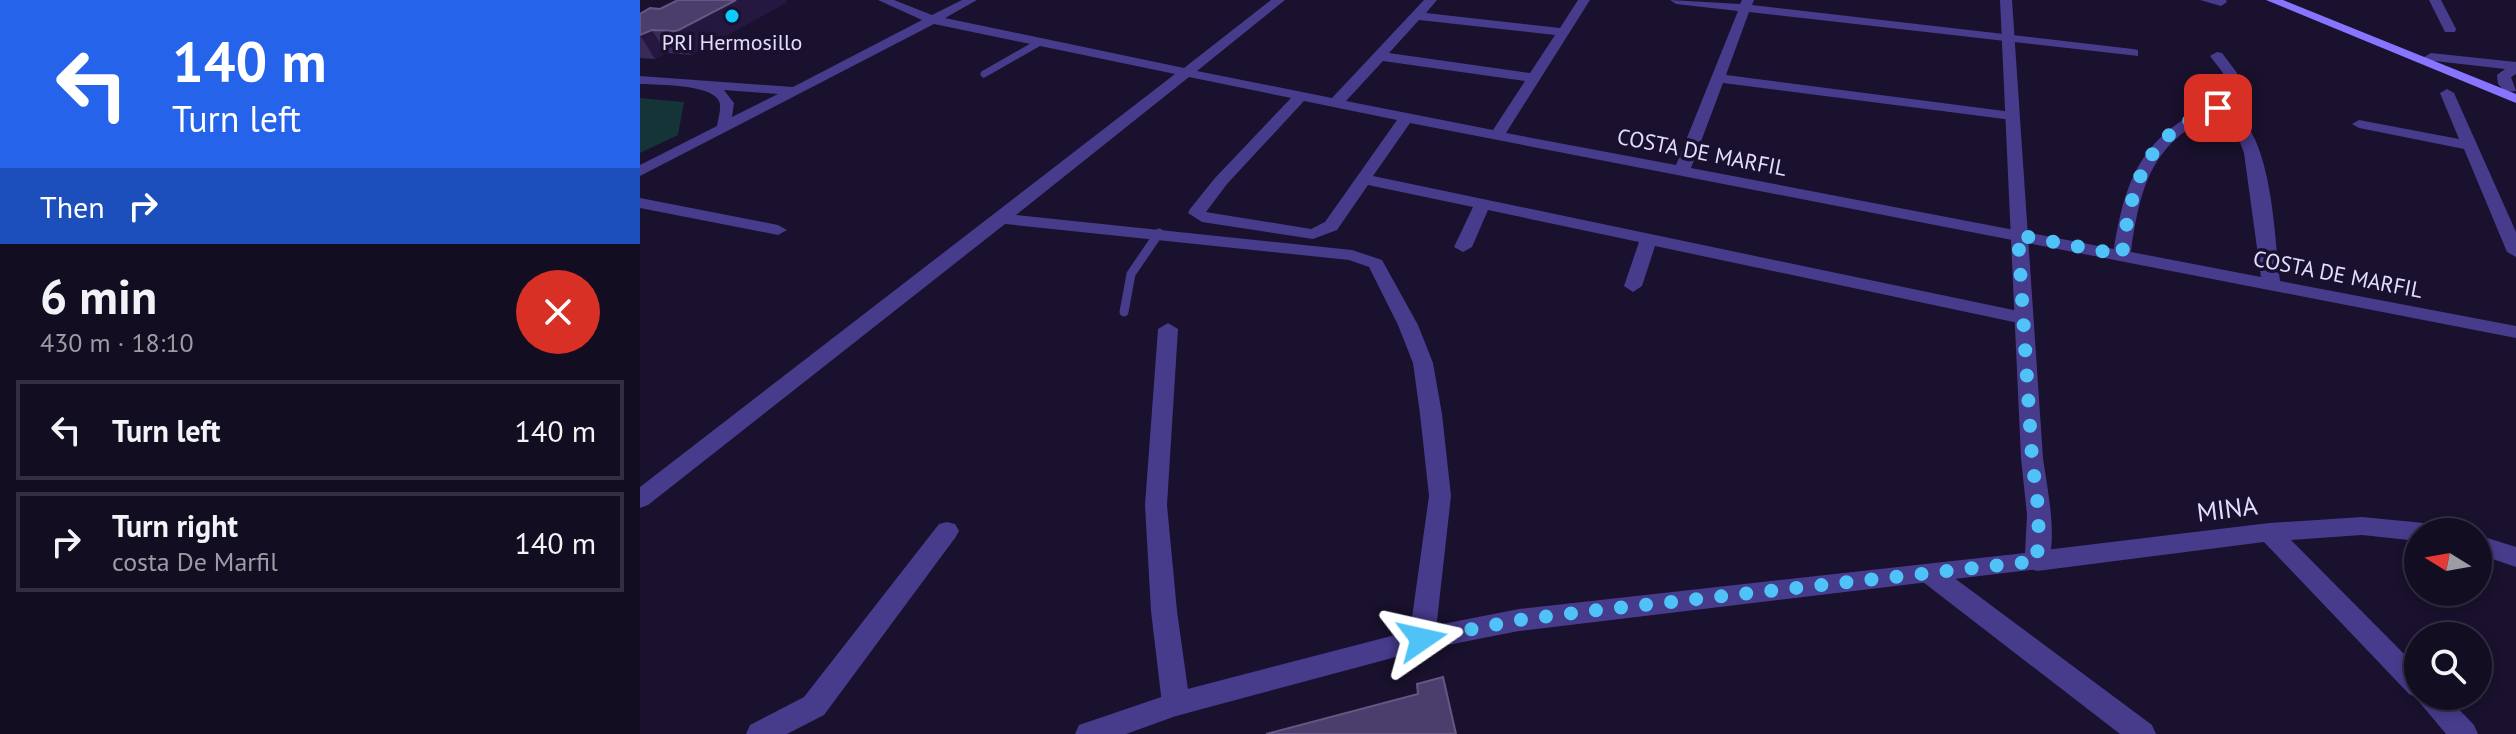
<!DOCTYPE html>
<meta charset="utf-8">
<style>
:root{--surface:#130d22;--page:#1c162a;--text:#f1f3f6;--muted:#9d9ca5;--line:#322d40}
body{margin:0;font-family:"PT Sans",sans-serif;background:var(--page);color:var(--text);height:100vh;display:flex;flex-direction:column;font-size:30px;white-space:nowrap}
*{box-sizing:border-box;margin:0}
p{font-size:26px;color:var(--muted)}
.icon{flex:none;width:44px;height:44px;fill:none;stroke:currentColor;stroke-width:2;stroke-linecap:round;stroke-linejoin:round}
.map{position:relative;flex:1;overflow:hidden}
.side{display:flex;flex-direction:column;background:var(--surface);width:640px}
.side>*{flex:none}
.top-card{background:#2563eb;color:#fff;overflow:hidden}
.needle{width:52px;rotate:281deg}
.fabs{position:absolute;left:1764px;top:518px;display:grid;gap:16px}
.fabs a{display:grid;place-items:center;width:88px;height:88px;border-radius:50%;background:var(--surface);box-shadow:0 4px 12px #0003,0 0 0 2px var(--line);font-size:40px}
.pin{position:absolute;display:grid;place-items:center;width:68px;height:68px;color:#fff;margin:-34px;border-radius:16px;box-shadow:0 4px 12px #0006}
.me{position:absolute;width:88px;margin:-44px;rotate:79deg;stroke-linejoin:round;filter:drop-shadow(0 0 6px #0008)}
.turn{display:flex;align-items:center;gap:28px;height:168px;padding:0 40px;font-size:36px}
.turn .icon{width:104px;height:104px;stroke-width:2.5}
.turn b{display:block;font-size:56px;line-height:68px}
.then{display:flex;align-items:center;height:76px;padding:0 40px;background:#0003;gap:16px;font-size:30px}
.round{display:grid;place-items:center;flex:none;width:84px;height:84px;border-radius:42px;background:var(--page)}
.head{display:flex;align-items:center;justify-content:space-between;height:136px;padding:0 40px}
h1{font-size:48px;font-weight:700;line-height:60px}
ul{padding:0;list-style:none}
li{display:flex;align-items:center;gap:24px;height:100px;margin:0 16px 12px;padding:0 24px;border:4px solid var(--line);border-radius:0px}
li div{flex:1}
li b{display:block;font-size:30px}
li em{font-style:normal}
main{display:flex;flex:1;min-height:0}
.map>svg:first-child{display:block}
.green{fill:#143437}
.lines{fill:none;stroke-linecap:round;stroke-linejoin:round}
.service-far1{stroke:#473b8c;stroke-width:7}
.service{stroke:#473b8c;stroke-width:9}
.minor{fill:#473b8c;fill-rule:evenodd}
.tertiary{fill:#473b8c;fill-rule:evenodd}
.secondary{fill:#8774ff;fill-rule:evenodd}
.wall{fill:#392a5a}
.shaded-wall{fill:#241841}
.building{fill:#4b3e6c;stroke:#645783;stroke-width:2}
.route{stroke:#4fc3f7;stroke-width:14;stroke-dasharray:0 25.2}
.poi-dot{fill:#09ccff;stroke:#19112d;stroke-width:3}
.labels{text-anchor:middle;stroke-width:7;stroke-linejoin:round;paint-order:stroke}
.far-poi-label{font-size:22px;fill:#e5ddff;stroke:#19112d}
.far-street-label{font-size:22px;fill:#e5ddff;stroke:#19112d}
.street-label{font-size:26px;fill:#e5ddff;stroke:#19112d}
</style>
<main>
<section class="side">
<div class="top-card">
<div class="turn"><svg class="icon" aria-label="left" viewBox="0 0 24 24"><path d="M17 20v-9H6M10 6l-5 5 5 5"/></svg><div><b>140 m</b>Turn left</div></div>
<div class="then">Then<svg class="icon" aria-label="right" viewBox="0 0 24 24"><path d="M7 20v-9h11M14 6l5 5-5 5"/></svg></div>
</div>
<div class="head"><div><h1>6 min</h1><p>430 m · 18:10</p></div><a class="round" style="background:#d93025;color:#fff"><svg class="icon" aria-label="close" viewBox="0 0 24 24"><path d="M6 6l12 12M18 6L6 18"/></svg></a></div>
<ul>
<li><svg class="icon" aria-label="left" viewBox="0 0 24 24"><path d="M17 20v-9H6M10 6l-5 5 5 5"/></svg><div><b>Turn left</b></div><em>140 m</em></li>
<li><svg class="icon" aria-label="right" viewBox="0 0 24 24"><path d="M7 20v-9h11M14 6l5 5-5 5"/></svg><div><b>Turn right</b><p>costa De Marfil</p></div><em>140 m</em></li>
</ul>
</section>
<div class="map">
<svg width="1876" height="734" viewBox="0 0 1876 734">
<rect width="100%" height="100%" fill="#19112d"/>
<!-- green -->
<path class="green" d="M 0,98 L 44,102 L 38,135 L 0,153 Z"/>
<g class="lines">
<!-- service-far1 -->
<path class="service-far1" d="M 344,74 L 400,42"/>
<!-- service -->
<path class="service" d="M 484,312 L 491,274 L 519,233"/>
<!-- minor -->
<g class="minor">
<path d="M 238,0 L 254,0 L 292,15 L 322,0 L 337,0 L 305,18 L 544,68 L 631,0 L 645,0 L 557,71 L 692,98 L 784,0 L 797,0 L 786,13 L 920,28 L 938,0 L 950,0 L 866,133 L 1036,165 L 1098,11 L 1036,4 L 1030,0 L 1100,4 L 1102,0 L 1114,0 L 1112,5 L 1493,49 L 1498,50 L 1498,56 L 1109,12 L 1086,75 L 1372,112 L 1379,116 L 1372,120 L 1083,83 L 1051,168 L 1474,249 C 1485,179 1503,134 1572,105 L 1583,73 L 1570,56 L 1577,52 L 1582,53 L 1597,73 L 1586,106 C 1633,128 1634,234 1640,281 L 1876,326 L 1876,338 L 770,123 L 733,176 L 1383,312 L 1392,318 L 1383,324 L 1015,246 L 1002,286 L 993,292 L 984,286 L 999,242 L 848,210 L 832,247 L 823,252 L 814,247 L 833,207 L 728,185 L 697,230 L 673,239 L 562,222 L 548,213 L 550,209 L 575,178 L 651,98 L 549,77 L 376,215 L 712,250 L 742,260 L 778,325 L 793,363 L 802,414 L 811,496 L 795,639 L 791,647 L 782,650 L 773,647 L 769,639 L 789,496 L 780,414 L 773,363 L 758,325 L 729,267 L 709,260 L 365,224 L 8,505 L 0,508 L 0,487 L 535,74 L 294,24 L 0,176 L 0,165 L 77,126 C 78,119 82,107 79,101 C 71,84 17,85 0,84 L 0,76 L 153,87 L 282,20 ZM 779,20 L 915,35 L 890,73 L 749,53 ZM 743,61 L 885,81 L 853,130 L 706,101 ZM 84,90 L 138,94 L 92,117 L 94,103 ZM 664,101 L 757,120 L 685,222 L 671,229 L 566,212 L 587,184 ZM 1578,113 L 1593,123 L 1604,153 L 1621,277 L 1491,252 C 1500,186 1512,141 1578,113 Z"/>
<path d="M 1560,0 L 1586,0 L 1587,2 L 1581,6 Z"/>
<path d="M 1789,0 L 1801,0 L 1816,29 L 1815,32 L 1805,32 Z"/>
<path d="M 1791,53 L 1876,62 L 1876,74 L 1871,77 L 1876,91 L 1865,92 L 1858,84 L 1857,75 L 1865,69 L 1786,60 L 1784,57 Z"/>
<path d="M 1807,89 L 1814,93 L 1876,232 L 1876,257 L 1867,252 L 1824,149 L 1719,128 L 1712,124 L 1719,120 L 1819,139 L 1800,93 Z"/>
<path d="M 0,198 L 138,225 L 147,230 L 138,235 L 0,208 Z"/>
<path d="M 528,323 L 538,329 L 527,505 L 537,611 L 550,704 L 546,713 L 536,716 L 526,713 L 522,704 L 511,611 L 505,505 L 518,329 Z"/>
<path d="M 1722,517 L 1784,523 L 1792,525 L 1796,532 L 1778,532 L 1778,541 L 1722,535 L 1651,540 L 1778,668 L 1778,696 L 1806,696 L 1834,725 L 1838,734 L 1806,734 L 1775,697 L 1769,694 L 1624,542 L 1397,571 L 1388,568 L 1385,561 L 1388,554 L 1397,551 L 1629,523 Z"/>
<path d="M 307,522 L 315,524 L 319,531 L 315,538 L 184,715 L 147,734 L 106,734 L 110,725 L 164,697 L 299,524 Z"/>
<path d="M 1838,535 L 1876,547 L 1876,567 L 1838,554 Z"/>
<path d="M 1292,565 L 1301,568 L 1512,725 L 1516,734 L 1480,734 L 1283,582 L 1280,575 L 1283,568 Z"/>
</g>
<!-- tertiary -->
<path class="tertiary" d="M 1360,0 L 1372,0 L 1403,458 C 1407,487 1419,542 1406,568 L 879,631 L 782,650 L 536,716 L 486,734 L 435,734 L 439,725 L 536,692 L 782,628 L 879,609 L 1385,553 L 1387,515 L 1381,458 Z"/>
<!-- secondary -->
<path class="secondary" d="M 1626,0 L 1643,0 L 1876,94 L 1876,103 Z"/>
</g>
<!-- wall -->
<path class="wall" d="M 147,2 L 51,55 L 26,53 L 15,59 L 0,58 L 0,14 L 20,9 Z"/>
<!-- shaded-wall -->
<g class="shaded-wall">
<path d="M 96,0 L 146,0 L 147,2 L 51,55 L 37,31 Z"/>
<path d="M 12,30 L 26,53 L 15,59 L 0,35 Z"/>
</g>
<!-- building -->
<g class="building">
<path d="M 38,0 L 96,0 L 37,31 L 12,30 L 0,35 L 0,14 L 10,8 L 20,9 Z"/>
<path d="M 803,677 L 816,734 L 626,734 L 778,694 L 777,684 Z"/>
</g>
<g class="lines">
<!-- route -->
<path class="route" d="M 782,639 L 879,620 L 950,611 L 1397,561 L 1399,515 L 1392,458 L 1378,235 L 1482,255 C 1491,186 1505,132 1578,108"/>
</g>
<!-- markers -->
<circle class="poi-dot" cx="92" cy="16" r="8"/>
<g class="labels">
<!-- far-poi labels -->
<g class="far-poi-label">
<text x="92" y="50">PRI Hermosillo</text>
</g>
<!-- far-street labels -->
<g class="far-street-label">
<text transform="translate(1062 152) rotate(11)" y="8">COSTA DE MARFIL</text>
<text transform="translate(1698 274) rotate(11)" y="8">COSTA DE MARFIL</text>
</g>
<!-- street labels -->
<g class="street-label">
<text transform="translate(1587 509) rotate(-7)" y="9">MINA</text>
</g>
</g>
</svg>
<div class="fabs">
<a><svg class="needle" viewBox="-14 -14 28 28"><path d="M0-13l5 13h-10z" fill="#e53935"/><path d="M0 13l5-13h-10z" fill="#9d9ca5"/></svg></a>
<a><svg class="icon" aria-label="search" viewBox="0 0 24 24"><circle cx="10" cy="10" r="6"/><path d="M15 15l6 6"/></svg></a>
</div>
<div class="pin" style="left:1578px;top:108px;background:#d93025"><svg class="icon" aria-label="arrive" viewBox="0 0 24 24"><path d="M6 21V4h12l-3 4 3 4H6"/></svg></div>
<svg class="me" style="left:782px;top:639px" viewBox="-20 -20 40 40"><path d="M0-17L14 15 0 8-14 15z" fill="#4fc3f7" stroke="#fff" stroke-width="4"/></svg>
</div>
</main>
